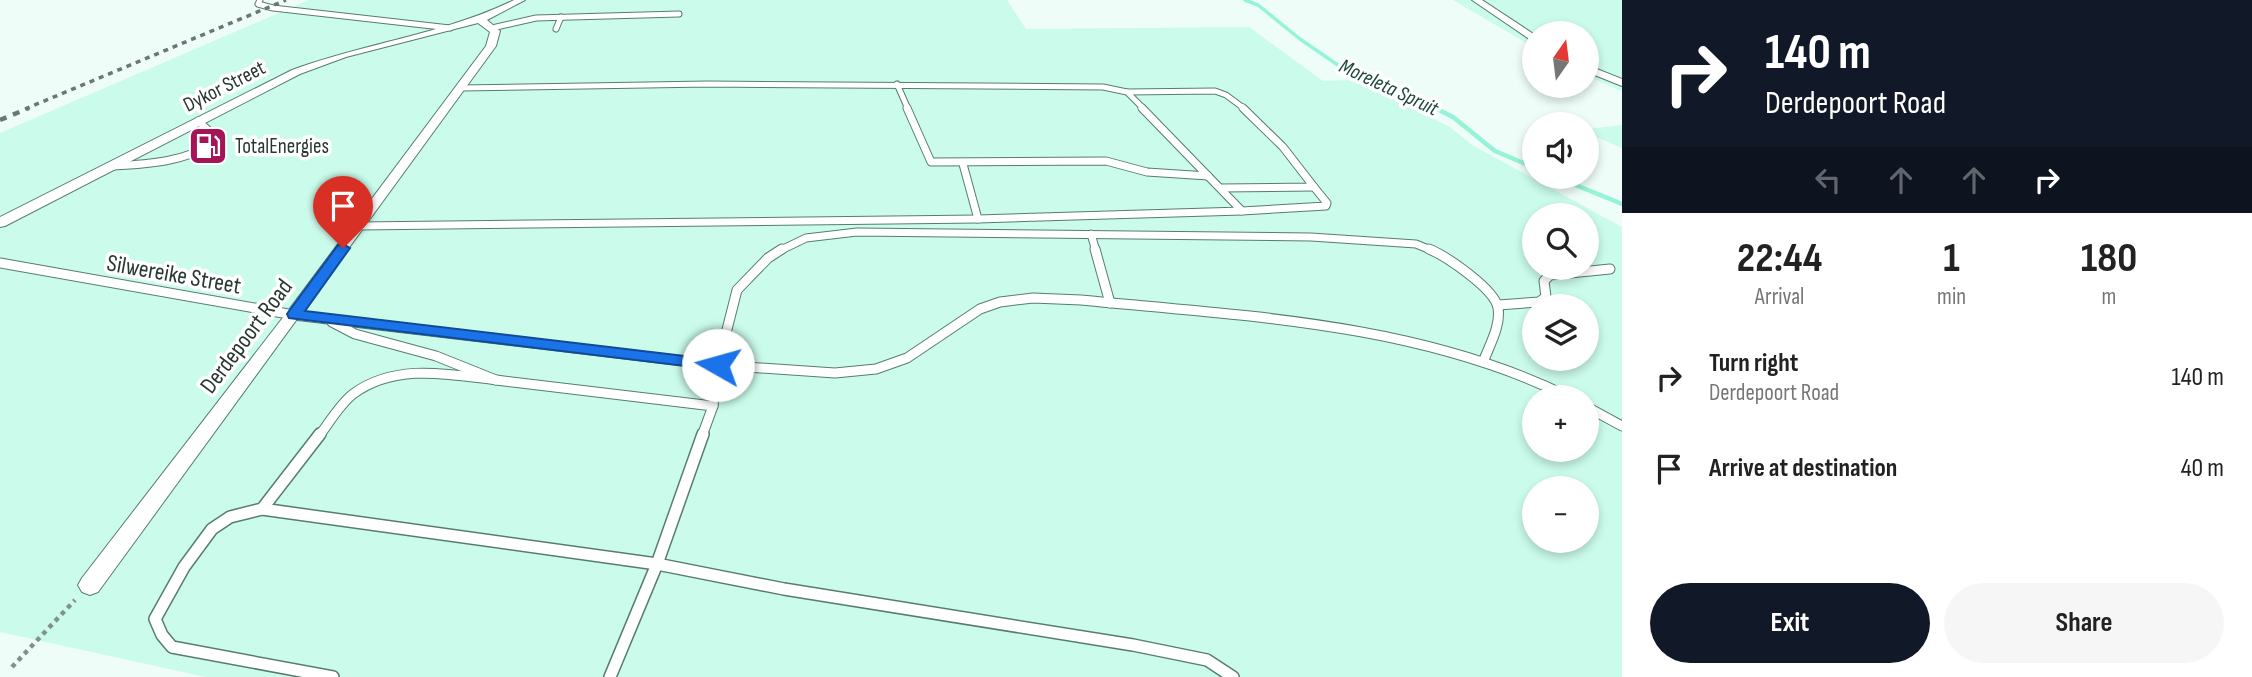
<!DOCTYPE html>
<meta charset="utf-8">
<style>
:root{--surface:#fff;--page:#f6f6f6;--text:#222;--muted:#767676;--accent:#111827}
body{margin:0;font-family:"Sofia Sans Condensed",sans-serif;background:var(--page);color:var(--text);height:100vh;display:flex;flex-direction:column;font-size:26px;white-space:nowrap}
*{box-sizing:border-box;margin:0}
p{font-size:23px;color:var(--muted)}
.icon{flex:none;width:38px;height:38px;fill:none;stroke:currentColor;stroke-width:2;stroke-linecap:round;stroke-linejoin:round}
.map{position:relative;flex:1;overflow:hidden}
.side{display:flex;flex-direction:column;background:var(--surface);width:630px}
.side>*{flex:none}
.banner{background:#111827;color:#fff;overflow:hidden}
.needle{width:46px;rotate:14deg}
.controls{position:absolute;left:1522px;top:21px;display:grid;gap:14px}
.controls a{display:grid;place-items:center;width:77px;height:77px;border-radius:50%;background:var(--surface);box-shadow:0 4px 10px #0003;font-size:35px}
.pin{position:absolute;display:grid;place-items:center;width:60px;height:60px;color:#fff;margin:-72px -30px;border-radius:50% 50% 50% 0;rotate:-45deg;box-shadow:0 0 7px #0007}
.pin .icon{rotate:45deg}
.me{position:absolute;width:77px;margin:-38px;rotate:277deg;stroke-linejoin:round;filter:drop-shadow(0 0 5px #0008)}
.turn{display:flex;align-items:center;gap:24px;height:147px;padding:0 28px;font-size:32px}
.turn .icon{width:91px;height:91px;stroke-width:2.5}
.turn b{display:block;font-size:49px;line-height:60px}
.lanes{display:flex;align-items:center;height:66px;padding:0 28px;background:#0003;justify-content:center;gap:35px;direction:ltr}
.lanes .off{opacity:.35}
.eta{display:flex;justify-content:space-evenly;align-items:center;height:119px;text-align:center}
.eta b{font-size:42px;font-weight:700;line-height:49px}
.button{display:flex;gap:14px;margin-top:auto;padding:14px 28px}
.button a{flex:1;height:80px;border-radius:42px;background:var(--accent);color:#fff;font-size:28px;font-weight:700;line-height:80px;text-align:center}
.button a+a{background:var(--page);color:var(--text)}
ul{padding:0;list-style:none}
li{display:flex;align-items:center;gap:21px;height:91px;padding:0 28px}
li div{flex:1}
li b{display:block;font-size:26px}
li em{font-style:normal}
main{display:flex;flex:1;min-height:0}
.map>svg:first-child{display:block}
.built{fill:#cafbeb;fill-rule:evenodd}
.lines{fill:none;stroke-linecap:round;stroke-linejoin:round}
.stream-far1{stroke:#95f4d8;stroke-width:3.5}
.stream{stroke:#95f4d8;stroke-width:4.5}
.lane-far3-casing{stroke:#587c70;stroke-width:7}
.lane-far2-casing{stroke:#587c70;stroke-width:9}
.lane-far1-casing{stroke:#587c70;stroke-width:11}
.lane-casing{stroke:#587c70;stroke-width:14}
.street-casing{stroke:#587c70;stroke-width:2}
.path{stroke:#82918c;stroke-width:4.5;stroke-dasharray:4.5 4.5;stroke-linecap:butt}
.lane-far3{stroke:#fff;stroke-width:5}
.lane-far2{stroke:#fff;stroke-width:7}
.lane-far1{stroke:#fff;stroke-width:9}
.lane{stroke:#fff;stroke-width:11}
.street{fill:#fff;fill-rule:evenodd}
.rail-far1{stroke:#697873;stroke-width:3.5;stroke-dasharray:5 5;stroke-linecap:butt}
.rail{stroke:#697873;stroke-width:4.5;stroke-dasharray:7 7;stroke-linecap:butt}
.route{fill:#1a73e8;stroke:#114b97;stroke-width:2}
.labels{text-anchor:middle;stroke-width:7;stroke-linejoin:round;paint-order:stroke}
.far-street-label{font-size:21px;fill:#283732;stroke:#fff}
.far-water-label{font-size:21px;font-style:italic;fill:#1d473c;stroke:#fff}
.far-poi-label{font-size:21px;fill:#283732;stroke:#fff;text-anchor:start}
.street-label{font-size:24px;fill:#283732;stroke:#fff}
</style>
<main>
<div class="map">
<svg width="1622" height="677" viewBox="0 0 1622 677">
<rect width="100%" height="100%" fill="#eefdf8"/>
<!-- built -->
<g class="built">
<path d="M 309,0 L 1007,0 L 1026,29 L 1249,27 L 1323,81 L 1354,80 L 1450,127 L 1472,145 L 1622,227 L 1622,677 L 206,677 L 0,632 L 0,133 ZM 1535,215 L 1587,215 L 1587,268 L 1535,268 ZM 1535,306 L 1587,306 L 1587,359 L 1535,359 ZM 1535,397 L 1587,397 L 1587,450 L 1535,450 ZM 1535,488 L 1587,488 L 1587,541 L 1535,541 Z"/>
<path d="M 1453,0 L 1622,0 L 1622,91 L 1587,76 L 1587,33 L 1535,33 L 1535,48 Z"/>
<path d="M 1622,125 L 1622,148 L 1587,133 L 1587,129 Z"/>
</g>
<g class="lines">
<!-- stream-far1 -->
<path class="stream-far1" d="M 1245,0 L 1258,5 L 1300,39 L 1348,72 L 1408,94 L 1438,109"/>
<!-- stream -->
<g class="stream">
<path d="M 1435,108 L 1453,117 L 1495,151 L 1535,168"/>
<path d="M 1556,177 L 1622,204"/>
</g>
<!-- lane-far3 casing -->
<g class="lane-far3-casing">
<g id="lane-far3">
<path d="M 260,0 L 258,4 L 273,8 L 450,28"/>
<path d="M 492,28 L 536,18 L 679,14"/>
<path d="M 556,29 L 561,17"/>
<path d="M 897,84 L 908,109"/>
<path d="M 461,88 L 708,84 L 1103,87 L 1127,92 L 1144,109"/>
<path d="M 1127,92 L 1215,91 L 1226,95 L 1245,109"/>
</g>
</g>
<!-- lane-far2 casing -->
<g class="lane-far2-casing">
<g id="lane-far2">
<path d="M 907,108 L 931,162 L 1106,161 L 1147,172 L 1208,176"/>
<path d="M 963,164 L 978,219"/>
<path d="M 113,166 C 150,164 184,162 216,142 L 217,138 L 198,121"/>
<path d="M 1221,188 L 1314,187 L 1283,147 L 1243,108"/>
<path d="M 1242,211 L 1326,206 L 1327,203 L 1314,187"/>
<path d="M 359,226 L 978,219 L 1242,211 L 1142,108"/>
<path d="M 1091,234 L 1096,251"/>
<path d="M 779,251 L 806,238 L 857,232 L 1311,237 L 1416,244 L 1433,251"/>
</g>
</g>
<!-- lane-far1 casing -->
<g class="lane-far1-casing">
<g id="lane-far1">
<path d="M 1095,249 L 1110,303"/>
<path d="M 1429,249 C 1446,256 1495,289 1498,308 C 1501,325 1490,344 1484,360"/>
<path d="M 0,263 L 294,315 L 718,365 L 835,373 L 876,369 L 907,358 L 980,309 L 1000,302 L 1033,298 L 1081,300 C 1246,316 1419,323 1569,397"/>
<path d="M 1498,305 L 1539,302 L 1546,297 L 1544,281 L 1550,275 L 1610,269"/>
<path d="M 332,322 L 355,334 L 436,356 L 496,380 L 713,406"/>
<path d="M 1587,407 L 1622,426"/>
<path d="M 319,436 C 329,423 340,404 353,394 C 395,363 448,374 496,380"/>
<path d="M 702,436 L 713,406 L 718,365 L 737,290 L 768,258 L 782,249"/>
</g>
</g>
<!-- lane casing -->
<g class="lane-casing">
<g id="lane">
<path d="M 320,434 L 262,509 L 230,517 L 212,529 L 184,567 L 155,619 L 162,635 L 172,647 L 333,677"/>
<path d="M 703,434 L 657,564 L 784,589 L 1133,645 L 1207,660 L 1233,677"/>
<path d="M 262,509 L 657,564 L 610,677"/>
</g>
</g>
<!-- street casing -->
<g class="street-casing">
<g id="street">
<path d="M 514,0 L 525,0 L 487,20 L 500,31 L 496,46 L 98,592 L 90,595 L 82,592 L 78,585 L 82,578 L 288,311 L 486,46 L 490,32 L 478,23 L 346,57 L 300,74 L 5,226 L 0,227 L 0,217 L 292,70 C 365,43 445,34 514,0 Z"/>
<path d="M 1472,0 L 1482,0 L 1535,35 L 1535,43 Z"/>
<path d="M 1587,65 L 1622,79 L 1622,86 L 1587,72 Z"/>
</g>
</g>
<!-- path -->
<path class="path" d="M 12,667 L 75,600"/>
<!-- lane-far3 -->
<use href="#lane-far3" class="lane-far3"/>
<!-- lane-far2 -->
<use href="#lane-far2" class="lane-far2"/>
<!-- lane-far1 -->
<use href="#lane-far1" class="lane-far1"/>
<!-- lane -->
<use href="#lane" class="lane"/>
<!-- street -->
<use href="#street" class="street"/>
<!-- rail-far1 -->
<path class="rail-far1" d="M 25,109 L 286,0"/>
<!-- rail -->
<path class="rail" d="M 0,120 L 29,108"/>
</g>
<!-- route -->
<path class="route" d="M 343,244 L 350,248 L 305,311 L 718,360 L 726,365 L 718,370 L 289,318 L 287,314 L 289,311 L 338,245 Z"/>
<!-- icons -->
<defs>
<g id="fuel-square" transform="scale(2.0125)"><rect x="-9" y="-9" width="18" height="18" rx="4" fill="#a41457" stroke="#fff"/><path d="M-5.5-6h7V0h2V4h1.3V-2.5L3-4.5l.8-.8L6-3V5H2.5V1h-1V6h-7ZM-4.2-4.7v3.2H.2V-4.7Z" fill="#fff"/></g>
</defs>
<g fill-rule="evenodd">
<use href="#fuel-square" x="208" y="146"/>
</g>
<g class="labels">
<!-- far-street labels -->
<g class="far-street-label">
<text transform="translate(224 86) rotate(-27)" y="7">Dykor Street</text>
</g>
<!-- far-water labels -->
<g class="far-water-label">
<text transform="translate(1389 87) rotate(25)" y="7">Moreleta Spruit</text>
</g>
<!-- far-poi labels -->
<g class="far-poi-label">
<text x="235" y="153">TotalEnergies</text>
</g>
<!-- street labels -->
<g class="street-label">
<text transform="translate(174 274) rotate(10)" y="8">Silwereike Street</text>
<text transform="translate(246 336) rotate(-53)" y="8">Derdepoort Road</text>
</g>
</g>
</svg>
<div class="controls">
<a><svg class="needle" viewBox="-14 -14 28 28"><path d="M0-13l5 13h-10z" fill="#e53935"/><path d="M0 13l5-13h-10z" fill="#767676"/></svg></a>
<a><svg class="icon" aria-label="sound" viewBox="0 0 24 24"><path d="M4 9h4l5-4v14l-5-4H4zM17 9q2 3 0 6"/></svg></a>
<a><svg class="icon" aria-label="search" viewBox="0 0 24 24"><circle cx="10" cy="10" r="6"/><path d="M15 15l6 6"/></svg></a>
<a><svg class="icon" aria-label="layers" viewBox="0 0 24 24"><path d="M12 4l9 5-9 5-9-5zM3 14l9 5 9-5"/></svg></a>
<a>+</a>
<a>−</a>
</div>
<div class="pin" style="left:343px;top:248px;background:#d93025"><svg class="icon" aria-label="arrive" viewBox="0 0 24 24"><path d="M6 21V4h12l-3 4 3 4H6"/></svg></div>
<svg class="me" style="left:718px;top:365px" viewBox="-20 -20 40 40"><circle r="19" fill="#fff"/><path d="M0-13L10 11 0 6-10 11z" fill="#1a73e8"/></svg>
</div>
<section class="side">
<div class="banner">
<div class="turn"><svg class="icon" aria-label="right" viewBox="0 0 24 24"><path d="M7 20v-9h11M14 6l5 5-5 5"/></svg><div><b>140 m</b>Derdepoort Road</div></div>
<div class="lanes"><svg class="icon off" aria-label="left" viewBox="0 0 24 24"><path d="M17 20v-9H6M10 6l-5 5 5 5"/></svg><svg class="icon off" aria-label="ahead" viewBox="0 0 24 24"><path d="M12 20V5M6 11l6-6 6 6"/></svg><svg class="icon off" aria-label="ahead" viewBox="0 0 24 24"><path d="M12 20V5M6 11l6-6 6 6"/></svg><svg class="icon" aria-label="right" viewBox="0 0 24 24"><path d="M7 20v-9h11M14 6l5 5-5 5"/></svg></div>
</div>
<div class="eta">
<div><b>22:44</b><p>Arrival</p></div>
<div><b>1</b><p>min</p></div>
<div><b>180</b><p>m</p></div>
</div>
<ul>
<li><svg class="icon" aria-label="right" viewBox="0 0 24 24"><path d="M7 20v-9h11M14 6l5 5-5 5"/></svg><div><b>Turn right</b><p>Derdepoort Road</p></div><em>140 m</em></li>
<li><svg class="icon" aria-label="arrive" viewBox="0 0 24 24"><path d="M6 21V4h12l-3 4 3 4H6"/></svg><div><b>Arrive at destination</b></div><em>40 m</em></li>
</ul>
<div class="button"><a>Exit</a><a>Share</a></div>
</section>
</main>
